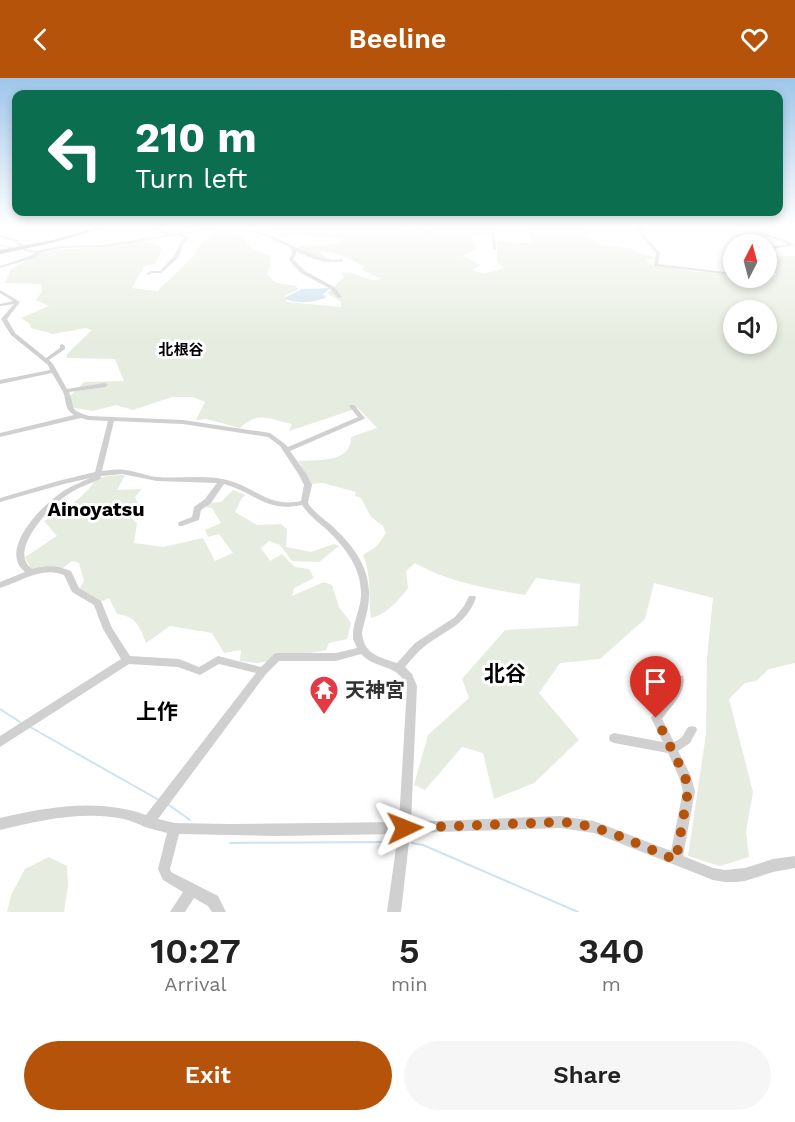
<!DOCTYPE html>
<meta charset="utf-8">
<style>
:root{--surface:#fff;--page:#f6f6f6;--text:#222;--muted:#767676;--accent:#b45309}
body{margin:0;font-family:"Work Sans","Noto Sans JP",sans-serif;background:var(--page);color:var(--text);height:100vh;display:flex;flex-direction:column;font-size:22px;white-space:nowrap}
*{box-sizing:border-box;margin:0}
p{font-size:20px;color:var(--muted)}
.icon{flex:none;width:33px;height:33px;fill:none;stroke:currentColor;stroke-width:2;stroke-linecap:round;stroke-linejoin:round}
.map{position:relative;height:834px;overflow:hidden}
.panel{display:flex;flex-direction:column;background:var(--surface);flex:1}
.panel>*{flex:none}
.banner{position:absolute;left:12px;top:12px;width:771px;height:126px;border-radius:12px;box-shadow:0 3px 9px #0003;background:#0b6e4f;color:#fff;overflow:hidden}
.needle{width:39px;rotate:6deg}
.controls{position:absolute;left:723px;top:156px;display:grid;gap:12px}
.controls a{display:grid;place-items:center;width:54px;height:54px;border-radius:50%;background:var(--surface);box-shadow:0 3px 9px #0003;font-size:30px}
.pin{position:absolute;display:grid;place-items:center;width:51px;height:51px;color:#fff;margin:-62px -26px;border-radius:50% 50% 50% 0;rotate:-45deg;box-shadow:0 0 6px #0007}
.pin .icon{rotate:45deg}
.me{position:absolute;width:66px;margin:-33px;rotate:88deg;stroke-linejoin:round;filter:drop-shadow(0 0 4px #0008)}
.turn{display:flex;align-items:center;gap:21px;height:126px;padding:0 24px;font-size:27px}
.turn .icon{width:78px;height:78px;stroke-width:2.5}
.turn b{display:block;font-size:42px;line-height:51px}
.eta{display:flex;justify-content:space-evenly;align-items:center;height:102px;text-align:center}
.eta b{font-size:36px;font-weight:600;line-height:42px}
.action{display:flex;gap:12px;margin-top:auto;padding:12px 24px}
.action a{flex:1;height:69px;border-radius:36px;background:var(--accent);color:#fff;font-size:24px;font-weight:600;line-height:69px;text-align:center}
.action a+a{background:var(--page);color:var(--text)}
header{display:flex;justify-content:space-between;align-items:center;height:78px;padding:0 24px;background:var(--accent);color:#fff;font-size:27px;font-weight:600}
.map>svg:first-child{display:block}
.green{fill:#e6ecdf;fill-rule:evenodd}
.water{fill:#cfe2ee}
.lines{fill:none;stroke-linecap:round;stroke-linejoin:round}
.stream-far1{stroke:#cfe2ee;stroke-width:1.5}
.stream{stroke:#cfe2ee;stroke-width:2}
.minor{fill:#d0d0d0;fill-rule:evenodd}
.major{fill:#ababab;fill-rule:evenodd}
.route{stroke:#b45309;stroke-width:10;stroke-dasharray:0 18}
.labels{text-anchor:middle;stroke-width:6;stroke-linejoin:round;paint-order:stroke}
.far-neighbourhood-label{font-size:15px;font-weight:bold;fill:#000;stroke:#fff}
.quarter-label{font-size:20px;font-weight:bold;fill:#000;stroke:#fff}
.near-poi-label{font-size:20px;font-weight:bold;fill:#333;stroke:#fff;text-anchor:start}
.near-neighbourhood-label{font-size:21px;font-weight:bold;fill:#000;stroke:#fff}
</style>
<header><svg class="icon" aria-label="back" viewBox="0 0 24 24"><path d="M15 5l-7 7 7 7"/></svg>Beeline<svg class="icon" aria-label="heart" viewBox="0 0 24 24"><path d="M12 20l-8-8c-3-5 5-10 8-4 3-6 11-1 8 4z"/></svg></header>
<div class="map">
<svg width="795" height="834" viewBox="0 0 795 834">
<rect width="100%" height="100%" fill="#fff"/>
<!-- green -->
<g class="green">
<path d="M 268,147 L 316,147 L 316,149 L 322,149 L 321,147 L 392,147 L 411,153 L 432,147 L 489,147 L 495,151 L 490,157 L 472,158 L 476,170 L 463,178 L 481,187 L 472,192 L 484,196 L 504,190 L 497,184 L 497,164 L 532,165 L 525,147 L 587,147 L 585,159 L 599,166 L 632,171 L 641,176 L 654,179 L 653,181 L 647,181 L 648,186 L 696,194 L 733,195 L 734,200 L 776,197 L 776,195 L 767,194 L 767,178 L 795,178 L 795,585 L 769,591 L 756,603 L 745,605 L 729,621 L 753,714 L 746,753 L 749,779 L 720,788 L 688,778 L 706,656 L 707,580 L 713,520 L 654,505 L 645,541 L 600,581 L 560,585 L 539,615 L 579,662 L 534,705 L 494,721 L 483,675 L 462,669 L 425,712 L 414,707 L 428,657 L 469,620 L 462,601 L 505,552 L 578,548 L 580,506 L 536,500 L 525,517 C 489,511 447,504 415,485 L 406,493 L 408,510 C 399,522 386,537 371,540 C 368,518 372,498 363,477 L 377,468 L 386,455 L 383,448 L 371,439 L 361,420 L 355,418 L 356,414 L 323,405 L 311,406 L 298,383 C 317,382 352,385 351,359 L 377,350 L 358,330 L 289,353 L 292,346 C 270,342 259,332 240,350 L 206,341 L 196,342 L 205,324 L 193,319 L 172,319 L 133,332 L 116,327 L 93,333 L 70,329 L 70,318 L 84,304 L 124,303 L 115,281 L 66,280 L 68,275 L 92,252 L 86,250 L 53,256 L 31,250 L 30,246 L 21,240 L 49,228 L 36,222 L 42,213 L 41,206 L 5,205 L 11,191 L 40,175 L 57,172 L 105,169 L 135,162 L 159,167 L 162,172 L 155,186 L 144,188 L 132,210 L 157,213 L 193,179 L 200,167 L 213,154 L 226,154 L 244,159 C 247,171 259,174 269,178 L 271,185 L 267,196 L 276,205 L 296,208 L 298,212 L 284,218 L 287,224 L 341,229 L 341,224 L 327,215 L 344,199 L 341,195 C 360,192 364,206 382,201 L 362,192 L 364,189 L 362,187 C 347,181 335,171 318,174 L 332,182 L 324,185 L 296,174 L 300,168 L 335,166 L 343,161 L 292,157 L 282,160 L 273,155 L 275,153 L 261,151 ZM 734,232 L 766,232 L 766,266 L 734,266 Z"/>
<path d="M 125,397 L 117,412 L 142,411 L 135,419 L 141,431 L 138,434 L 118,429 L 137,445 L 134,465 L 163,469 L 203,460 L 215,483 L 233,475 L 219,456 L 208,459 L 205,452 L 221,445 L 212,430 L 205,429 L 209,425 L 221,424 L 233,412 L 246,417 L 242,420 L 235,434 L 257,447 L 281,446 L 287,451 L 286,469 L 311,474 L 334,466 L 339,468 L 319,484 L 292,483 L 280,467 L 269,463 L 261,470 L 270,483 L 282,476 L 295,489 L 309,491 L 314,500 L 294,510 L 292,518 L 324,504 L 332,507 L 339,529 L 351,545 L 347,561 L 329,565 L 326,572 L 258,585 L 240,583 L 241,572 L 224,575 L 212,555 L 170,548 L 146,565 C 140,549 136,538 117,536 L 109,520 L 100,524 L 79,512 L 84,503 L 79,485 L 72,483 L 63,490 L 31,491 L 25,479 L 57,458 L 44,443 C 55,436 67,430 77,422 C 101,403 87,398 125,397 Z"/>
<path d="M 49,779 L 67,788 L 68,807 L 64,834 L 7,834 L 11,817 L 25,791 Z"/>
</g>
<!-- water -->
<path class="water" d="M 331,210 L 323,216 L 326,220 C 314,224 296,227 284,220 L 302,211 Z"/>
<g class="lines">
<!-- stream-far1 -->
<g class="stream-far1">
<path d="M 193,149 L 194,147"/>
<path d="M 12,153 L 22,147"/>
<path d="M 5,158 L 9,155"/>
<path d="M 0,167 L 12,170"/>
</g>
<!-- stream -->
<g class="stream">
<path d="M 0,631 L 20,644"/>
<path d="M 30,649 L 159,722"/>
<path d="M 169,727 L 190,742"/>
<path d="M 230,765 L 396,764"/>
<path d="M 412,765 L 423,767 L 578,834"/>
</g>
<!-- minor -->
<g class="minor">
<path d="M 148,147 L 153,147 L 170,156 L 227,147 L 235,147 L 241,150 L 268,156 L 306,174 L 325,181 L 333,182 L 343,181 L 343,183 C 325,186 311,180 296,173 L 296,176 L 293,181 L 305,193 L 334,209 L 342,219 L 338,220 L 331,211 L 301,195 L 293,187 L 289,181 L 292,176 L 291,170 L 266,158 L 231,148 L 182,156 L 189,160 L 184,165 L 178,180 L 161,195 L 152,195 L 148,197 L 146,196 L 151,193 L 160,193 L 174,178 L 180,165 L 184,160 L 178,157 L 104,169 L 62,170 L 42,174 L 34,180 L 0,190 L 0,188 L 30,178 L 35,175 L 25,173 L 15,164 L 0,159 L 0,157 L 17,162 L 27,171 L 36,173 L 62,168 L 104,167 L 166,157 Z"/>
<path d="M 415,147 L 419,147 L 435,156 L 432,157 Z"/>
<path d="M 486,147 L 490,147 L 495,152 L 496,172 L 493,171 L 491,152 Z"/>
<path d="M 636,147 L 640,147 L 644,157 L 660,175 L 658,186 L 734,195 L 734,197 L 654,188 L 656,175 L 641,158 Z"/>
<path d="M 746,147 C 753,148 758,153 765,155 C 775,159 786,161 795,167 L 766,172 L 766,170 L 788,166 L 757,154 Z"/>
<path d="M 766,184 L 768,185 L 768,189 L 766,190 Z"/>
<path d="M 0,212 L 20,224 L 7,241 L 15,255 L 46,280 L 60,270 L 60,267 L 62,266 L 65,268 L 65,271 L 49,282 L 53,286 L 67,311 L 105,305 L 108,307 L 105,309 L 69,314 C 76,332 68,331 89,338 L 183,342 L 270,355 L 285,366 L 288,369 L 358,339 L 349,328 L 350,327 L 354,327 L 364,339 L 365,340 L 364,341 L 290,373 L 307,397 L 312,407 L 308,424 L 309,427 C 315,434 322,440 330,446 C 351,465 370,488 369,518 C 369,531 364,543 362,555 C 364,577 380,579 397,585 L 415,565 L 455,539 L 464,528 L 469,518 L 475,518 L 476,520 C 465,548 447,551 425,568 C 417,574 411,582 405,589 L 412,596 L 417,608 L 411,744 L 560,738 L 594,743 L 671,773 L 683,713 L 679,699 L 668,675 L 614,665 L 610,663 L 609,660 L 610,657 L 614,655 L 663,664 L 651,640 L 673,609 L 675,598 L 679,597 L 683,598 C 687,614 670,629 662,641 L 674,664 C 676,663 679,661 681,660 C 687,654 685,646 696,649 L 697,652 L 690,665 L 678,673 L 691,698 L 695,713 L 683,778 L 713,790 L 725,792 L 745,790 L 773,781 L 795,778 L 795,790 L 773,794 L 745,803 L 736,804 L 725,804 L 713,802 L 594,755 L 560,750 L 410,755 L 401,834 L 387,834 L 398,756 L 277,758 L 179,756 L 170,791 L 171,794 L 218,818 L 226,834 L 212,834 L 208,828 L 194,820 L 185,834 L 170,834 L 183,814 L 163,802 L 158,791 L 167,755 C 160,753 151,751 145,749 C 140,747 134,744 128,742 C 86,732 42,742 0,752 L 0,740 C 48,729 98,720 146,737 L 256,595 L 219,586 L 200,597 L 178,589 L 129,586 L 0,669 L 0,658 L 121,581 L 103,551 L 94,527 L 72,514 L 64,497 C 42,488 22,503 0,510 L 0,504 L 25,494 C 21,490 18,487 17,482 C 11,458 46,424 65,412 C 73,407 82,404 90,400 L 64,406 L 0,424 L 0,420 L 58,403 L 95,394 L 108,343 L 88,342 L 81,340 L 0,359 L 0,355 L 74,337 C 64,331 67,324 63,314 C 60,308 56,302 52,295 L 0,306 L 0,302 L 50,292 L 48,287 L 11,257 L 1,241 L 14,226 L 0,228 L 0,226 L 13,223 L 0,215 ZM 114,343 L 183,346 L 268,359 L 280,368 L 299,397 L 304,407 L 301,423 C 269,430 255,409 227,402 C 204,396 180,401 157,399 C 146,398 136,393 125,392 C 118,391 110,392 102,393 ZM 122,396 L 157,403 L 217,405 L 205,421 L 194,429 L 192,439 L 179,444 L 178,446 L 179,448 L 182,448 L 199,442 L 201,432 L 211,425 L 224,406 C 254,414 267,435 302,427 C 308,436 316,443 325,450 C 345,469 362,490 361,518 C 360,531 354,543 353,555 L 353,561 L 357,570 L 336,575 L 277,575 L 274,576 L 261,589 L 218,578 L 199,589 L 179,581 L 130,578 L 112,550 L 101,523 L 79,510 L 71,493 C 57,487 47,487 32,491 C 30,489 27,487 26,484 C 16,463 54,425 70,415 C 79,409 90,406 100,401 L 101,398 ZM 361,576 C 376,592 397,585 407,608 L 399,744 L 230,746 L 175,745 L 158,741 L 266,596 L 279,583 L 336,583 Z"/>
</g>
<!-- major -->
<path class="major" d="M 106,147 L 112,147 L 56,164 L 0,176 L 0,172 L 53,162 Z"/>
</g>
<!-- sky -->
<linearGradient id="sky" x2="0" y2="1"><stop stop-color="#9ec6ea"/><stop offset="0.56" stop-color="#fff"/><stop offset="1" stop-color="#fff" stop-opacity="0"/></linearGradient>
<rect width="795" height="264" fill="url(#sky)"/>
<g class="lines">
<!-- route -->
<path class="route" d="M 405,750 L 560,744 C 601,746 638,767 676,782 L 688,713 L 685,698 L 656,640"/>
</g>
<!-- icons -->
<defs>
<g id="temple-pin" transform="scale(1.5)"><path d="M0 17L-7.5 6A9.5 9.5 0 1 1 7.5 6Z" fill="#e63946" stroke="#fff"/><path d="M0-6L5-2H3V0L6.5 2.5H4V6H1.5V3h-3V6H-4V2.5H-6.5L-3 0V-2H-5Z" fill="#fff"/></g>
</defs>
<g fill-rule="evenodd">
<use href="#temple-pin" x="324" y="612"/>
</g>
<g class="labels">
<!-- far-neighbourhood labels -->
<g class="far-neighbourhood-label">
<text x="181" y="277">北根谷</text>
</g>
<!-- quarter labels -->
<g class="quarter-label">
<text x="96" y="438">Ainoyatsu</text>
</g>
<!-- near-poi labels -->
<g class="near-poi-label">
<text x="345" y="619">天神宮</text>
</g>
<!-- near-neighbourhood labels -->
<g class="near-neighbourhood-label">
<text x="505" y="603">北谷</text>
<text x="157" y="641">上作</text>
</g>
</g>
</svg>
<div class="controls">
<a><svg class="needle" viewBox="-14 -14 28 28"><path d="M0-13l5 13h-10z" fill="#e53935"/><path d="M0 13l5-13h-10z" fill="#767676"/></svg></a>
<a><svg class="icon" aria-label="sound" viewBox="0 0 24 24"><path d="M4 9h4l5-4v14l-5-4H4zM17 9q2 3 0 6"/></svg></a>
</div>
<div class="pin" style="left:656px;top:640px;background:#d93025"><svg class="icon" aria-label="arrive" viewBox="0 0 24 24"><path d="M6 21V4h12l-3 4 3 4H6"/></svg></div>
<svg class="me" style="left:405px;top:750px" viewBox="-20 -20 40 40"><path d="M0-17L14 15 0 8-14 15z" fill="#b45309" stroke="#fff" stroke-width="4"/></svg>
<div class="banner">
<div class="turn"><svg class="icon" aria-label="left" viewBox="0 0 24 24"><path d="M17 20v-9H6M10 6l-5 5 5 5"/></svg><div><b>210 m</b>Turn left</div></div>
</div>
</div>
<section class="panel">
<div class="eta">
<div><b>10:27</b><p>Arrival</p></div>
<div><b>5</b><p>min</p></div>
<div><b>340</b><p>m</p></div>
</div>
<div class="action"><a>Exit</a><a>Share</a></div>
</section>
